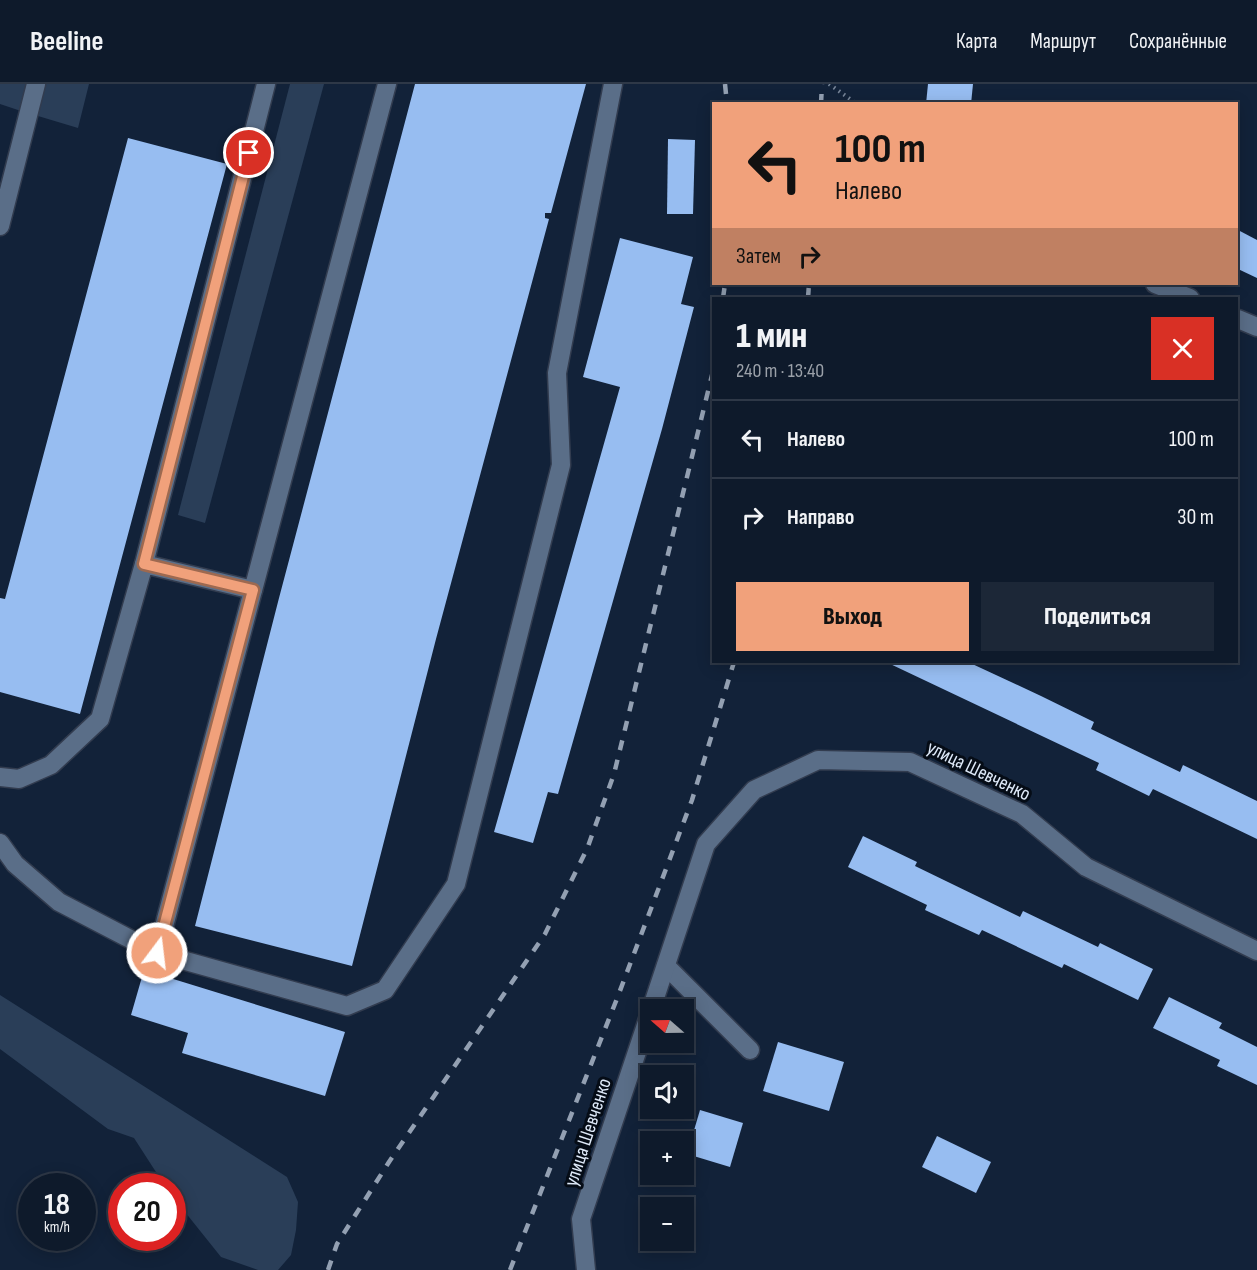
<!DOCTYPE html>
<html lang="ru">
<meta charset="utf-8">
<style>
:root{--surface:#0e1a2b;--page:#1c2737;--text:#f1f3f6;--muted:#9ba1a9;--line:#2e3847;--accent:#f1a17b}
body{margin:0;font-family:"Sofia Sans Condensed",sans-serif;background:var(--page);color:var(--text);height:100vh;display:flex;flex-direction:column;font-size:22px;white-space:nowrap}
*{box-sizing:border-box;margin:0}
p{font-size:20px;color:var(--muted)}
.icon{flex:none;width:33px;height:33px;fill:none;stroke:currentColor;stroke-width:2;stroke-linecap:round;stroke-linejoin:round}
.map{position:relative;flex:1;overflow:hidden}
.side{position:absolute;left:712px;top:213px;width:526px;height:366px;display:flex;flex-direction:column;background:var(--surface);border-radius:0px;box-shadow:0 3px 15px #0003,0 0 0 2px var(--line)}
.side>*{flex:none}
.banner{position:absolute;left:712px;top:18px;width:526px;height:183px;border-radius:0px;box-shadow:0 3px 15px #0003,0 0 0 2px var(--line);background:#f1a17b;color:#111;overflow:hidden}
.needle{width:39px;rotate:290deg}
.controls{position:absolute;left:640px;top:915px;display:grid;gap:12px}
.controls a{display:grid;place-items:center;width:54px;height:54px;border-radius:0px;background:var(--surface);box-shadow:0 3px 15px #0003,0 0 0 2px var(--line);font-size:30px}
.speed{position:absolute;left:18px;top:1089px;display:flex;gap:12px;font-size:30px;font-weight:700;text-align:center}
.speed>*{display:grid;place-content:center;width:78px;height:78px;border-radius:50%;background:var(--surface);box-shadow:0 3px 15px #0003,0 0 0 2px var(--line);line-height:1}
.speed small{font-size:15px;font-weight:400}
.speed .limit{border:9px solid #d22;background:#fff;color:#111}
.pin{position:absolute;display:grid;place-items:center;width:51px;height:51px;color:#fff;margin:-26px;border:3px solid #fff;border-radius:50%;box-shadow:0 2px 6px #0007}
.me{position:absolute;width:66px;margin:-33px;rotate:15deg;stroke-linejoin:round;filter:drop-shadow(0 0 4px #0008)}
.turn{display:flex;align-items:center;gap:21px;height:126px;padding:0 24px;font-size:27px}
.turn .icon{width:78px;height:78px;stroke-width:2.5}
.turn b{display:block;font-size:42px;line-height:51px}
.then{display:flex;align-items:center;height:57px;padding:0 24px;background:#0003;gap:12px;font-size:22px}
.round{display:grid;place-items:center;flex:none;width:63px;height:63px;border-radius:0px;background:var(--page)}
.head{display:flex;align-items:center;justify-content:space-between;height:102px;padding:0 24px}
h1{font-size:36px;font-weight:800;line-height:45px}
.cta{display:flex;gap:12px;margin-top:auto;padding:12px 24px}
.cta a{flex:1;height:69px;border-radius:0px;background:var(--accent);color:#111;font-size:24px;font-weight:800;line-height:69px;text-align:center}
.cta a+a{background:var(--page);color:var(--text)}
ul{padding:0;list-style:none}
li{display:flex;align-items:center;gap:18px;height:78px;padding:0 24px;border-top:2px solid var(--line)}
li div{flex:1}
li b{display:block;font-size:22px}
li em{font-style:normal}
header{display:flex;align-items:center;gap:36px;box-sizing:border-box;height:84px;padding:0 30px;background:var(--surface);border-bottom:2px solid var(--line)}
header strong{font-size:28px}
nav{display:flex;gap:33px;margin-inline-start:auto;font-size:21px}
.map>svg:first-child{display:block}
.green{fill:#2a3e58}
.building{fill:#97bdf1}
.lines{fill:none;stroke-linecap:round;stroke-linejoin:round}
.minor-casing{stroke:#323c4f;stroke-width:21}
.path{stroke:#778598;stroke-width:4;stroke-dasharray:1.5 4.5;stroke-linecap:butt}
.minor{stroke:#5a6e88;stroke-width:18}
.rail{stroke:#93a0b2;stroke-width:4.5;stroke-dasharray:10 10;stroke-linecap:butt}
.route-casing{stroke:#9d6950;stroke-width:15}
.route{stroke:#f1a17b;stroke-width:10}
.labels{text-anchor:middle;stroke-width:6;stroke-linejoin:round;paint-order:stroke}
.street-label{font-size:20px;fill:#dfeaf9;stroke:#050c16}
</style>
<header>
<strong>Beeline</strong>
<nav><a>Карта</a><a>Маршрут</a><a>Сохранённые</a></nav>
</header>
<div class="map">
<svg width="1257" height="1186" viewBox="0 0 1257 1186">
<rect width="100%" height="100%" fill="#122239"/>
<!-- green -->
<g class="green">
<path d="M 0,0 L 27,0 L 21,27 L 0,20 Z"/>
<path d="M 46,0 L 89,0 L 78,44 L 38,32 Z"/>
<path d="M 290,0 L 324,0 L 205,439 L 178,431 Z"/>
<path d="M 0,911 L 287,1093 L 298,1118 L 296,1146 L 291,1171 L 278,1186 L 258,1186 L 221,1173 L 173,1113 L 172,1102 L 165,1102 L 134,1054 L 108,1045 L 0,965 Z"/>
</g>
<!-- building -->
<g class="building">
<path d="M 415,0 L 586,0 L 551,129 L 545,129 L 545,134 L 549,135 L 436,555 L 352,882 L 195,842 L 279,514 Z"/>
<path d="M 928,0 L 973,0 L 971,20 L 926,20 Z"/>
<path d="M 128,54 L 227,80 L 80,630 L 0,608 L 0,514 L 5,515 Z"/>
<path d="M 668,55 L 695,56 L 693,130 L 667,130 Z"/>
<path d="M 1238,146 L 1257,156 L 1257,194 L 1238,185 Z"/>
<path d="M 620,154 L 693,173 L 681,220 L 694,223 L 662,345 L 558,710 L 548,708 L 533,759 L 494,748 L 620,303 L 583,293 Z"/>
<path d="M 886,578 L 968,578 L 1041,612 L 1094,638 L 1091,645 L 1180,688 L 1183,681 L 1257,717 L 1257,755 L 1153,705 L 1149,712 L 1096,686 L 1099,679 Z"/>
<path d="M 863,752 L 917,778 L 915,782 L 1020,833 L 1023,827 L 1098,863 L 1100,859 L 1153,885 L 1138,916 L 1064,880 L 1062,884 L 982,846 L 979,851 L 925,826 L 927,821 L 848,783 Z"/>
<path d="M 144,886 L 345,948 L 325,1012 L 182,969 L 188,949 L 131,931 Z"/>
<path d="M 1169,913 L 1222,939 L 1219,944 L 1257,963 L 1257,1001 L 1217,982 L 1220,976 L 1153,944 Z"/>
<path d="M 778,958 L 844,978 L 829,1027 L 763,1007 Z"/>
<path d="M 700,1026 L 743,1039 L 730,1083 L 687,1070 Z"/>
<path d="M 937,1052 L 991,1078 L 976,1109 L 922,1083 Z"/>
</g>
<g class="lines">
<!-- minor casing -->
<g class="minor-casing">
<g id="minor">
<path d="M 387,0 L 157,869 L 347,922 L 385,906 L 456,800 L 561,381 L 557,289 L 613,0"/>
<path d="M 0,142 L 36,0"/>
<path d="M 1155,200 L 1190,214"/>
<path d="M 1238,235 L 1257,243"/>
<path d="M 144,480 L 266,0"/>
<path d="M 0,693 L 19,695 L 51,681 L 100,635 L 144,480 L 253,506"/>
<path d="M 0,759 L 15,780 L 59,818 L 157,869"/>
<path d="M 666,882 L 750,966"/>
<path d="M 651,926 L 706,760 L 754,706 L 818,676 L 910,678 L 1022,730 L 1086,783 L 1257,867"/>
<path d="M 586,1186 L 581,1135 L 651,926"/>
</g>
</g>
<!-- path -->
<path class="path" d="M 829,0 L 857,20"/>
<!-- minor -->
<use href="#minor" class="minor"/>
<!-- rail -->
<g class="rail">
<path d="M 725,0 L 727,20"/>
<path d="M 821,20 L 822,0"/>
<path d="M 723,214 L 725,200"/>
<path d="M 808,214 L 809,200"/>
<path d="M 328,1186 L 337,1160 L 389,1078 L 545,850 L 587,765 L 614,690 L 714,283"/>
<path d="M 510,1186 L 618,912 L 692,716 L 734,578"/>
</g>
</g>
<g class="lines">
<!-- route casing -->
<g class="route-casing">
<path id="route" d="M 157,869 L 253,506 L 144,480 L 249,69"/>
</g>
<!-- route -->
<use href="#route" class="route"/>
</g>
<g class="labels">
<!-- street labels -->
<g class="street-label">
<text transform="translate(979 686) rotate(26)" y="7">улица Шевченко</text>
<text transform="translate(587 1048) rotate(-72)" y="7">улица Шевченко</text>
</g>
</g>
</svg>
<div class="controls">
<a><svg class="needle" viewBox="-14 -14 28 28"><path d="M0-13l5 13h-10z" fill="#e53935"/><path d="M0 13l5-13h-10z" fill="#9ba1a9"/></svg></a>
<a><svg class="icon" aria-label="sound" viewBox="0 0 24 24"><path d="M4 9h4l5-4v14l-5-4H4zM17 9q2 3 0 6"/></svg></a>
<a>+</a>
<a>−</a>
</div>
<div class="speed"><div>18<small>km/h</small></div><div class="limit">20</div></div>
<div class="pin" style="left:249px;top:69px;background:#d93025"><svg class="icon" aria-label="arrive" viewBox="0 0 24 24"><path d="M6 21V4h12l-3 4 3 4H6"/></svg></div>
<svg class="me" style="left:157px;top:869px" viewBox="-20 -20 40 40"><circle r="17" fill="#f1a17b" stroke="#fff" stroke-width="3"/><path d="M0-11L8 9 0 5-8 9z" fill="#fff"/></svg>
<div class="banner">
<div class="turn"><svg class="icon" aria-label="left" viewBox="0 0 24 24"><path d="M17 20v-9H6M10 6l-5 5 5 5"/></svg><div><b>100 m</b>Налево</div></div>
<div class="then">Затем<svg class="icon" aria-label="right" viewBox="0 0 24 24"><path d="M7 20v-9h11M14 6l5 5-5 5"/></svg></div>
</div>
<section class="side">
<div class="head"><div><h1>1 мин</h1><p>240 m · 13:40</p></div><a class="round" style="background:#d93025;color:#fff"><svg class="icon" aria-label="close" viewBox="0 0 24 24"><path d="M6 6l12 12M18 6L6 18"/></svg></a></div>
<ul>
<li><svg class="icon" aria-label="left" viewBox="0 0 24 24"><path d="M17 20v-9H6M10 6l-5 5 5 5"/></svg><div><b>Налево</b></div><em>100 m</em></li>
<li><svg class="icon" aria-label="right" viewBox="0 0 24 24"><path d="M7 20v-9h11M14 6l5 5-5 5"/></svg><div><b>Направо</b></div><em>30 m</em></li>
</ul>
<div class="cta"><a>Выход</a><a>Поделиться</a></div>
</section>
</div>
